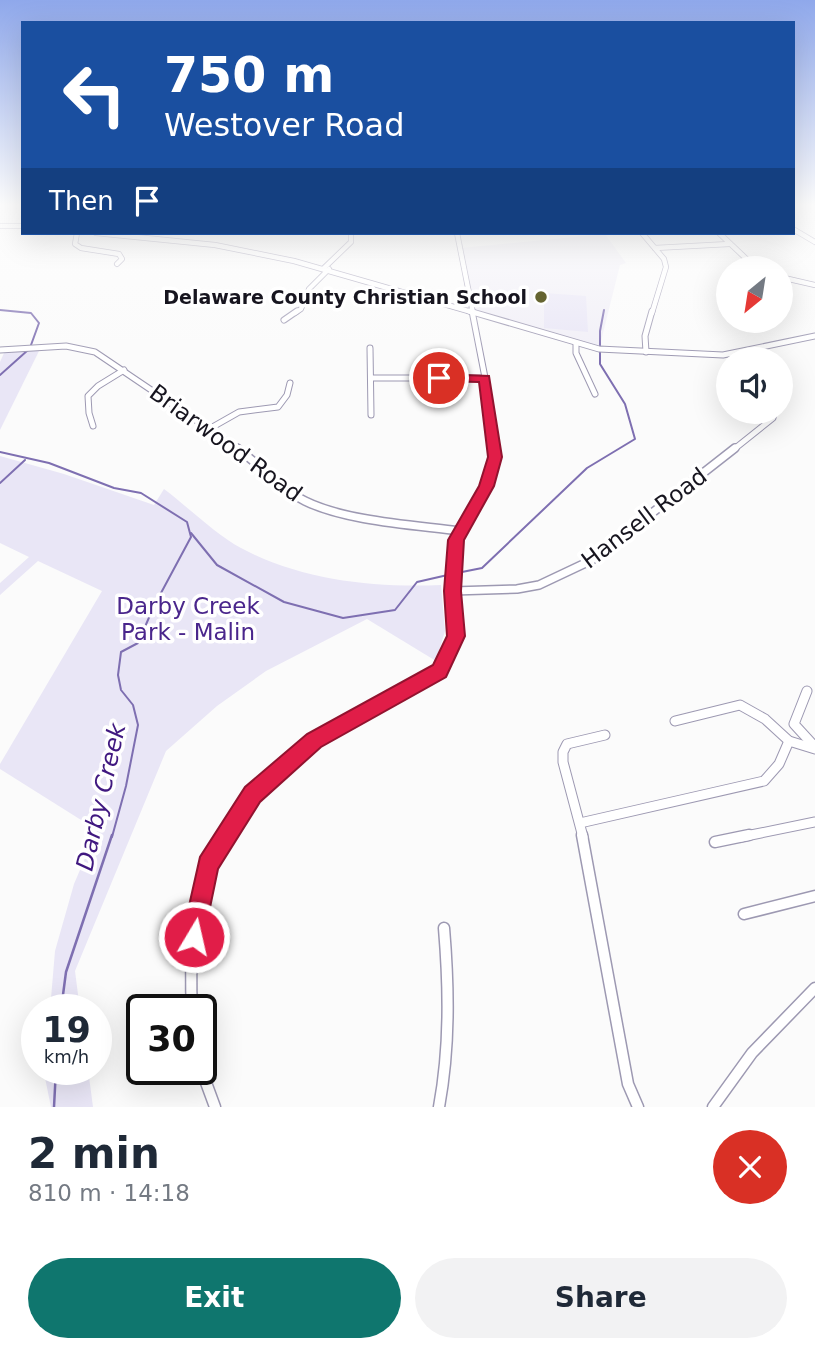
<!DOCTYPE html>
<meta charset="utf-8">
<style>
:root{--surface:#fff;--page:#f2f2f3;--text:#1f2937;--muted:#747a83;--accent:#0f766e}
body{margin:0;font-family:"DejaVu Sans",sans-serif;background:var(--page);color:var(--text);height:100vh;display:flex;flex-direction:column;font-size:26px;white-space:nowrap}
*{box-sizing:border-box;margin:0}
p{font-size:23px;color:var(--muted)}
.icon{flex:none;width:38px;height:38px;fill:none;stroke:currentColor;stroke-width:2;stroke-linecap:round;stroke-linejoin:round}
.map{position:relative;height:1107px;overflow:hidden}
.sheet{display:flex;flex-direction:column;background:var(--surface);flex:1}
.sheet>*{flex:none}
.banner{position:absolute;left:21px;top:21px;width:774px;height:214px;border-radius:0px;box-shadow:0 7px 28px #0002;background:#1a4fa0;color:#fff;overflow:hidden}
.needle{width:46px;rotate:210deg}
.controls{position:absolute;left:716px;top:256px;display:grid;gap:14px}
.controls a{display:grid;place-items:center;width:77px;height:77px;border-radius:50%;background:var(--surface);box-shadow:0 7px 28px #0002;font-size:35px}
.speed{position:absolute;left:21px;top:994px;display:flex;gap:14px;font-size:35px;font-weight:700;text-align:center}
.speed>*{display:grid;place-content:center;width:91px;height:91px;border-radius:50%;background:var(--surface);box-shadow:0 7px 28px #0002;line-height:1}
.speed small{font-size:18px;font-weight:400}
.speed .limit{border:4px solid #111;border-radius:10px;background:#fff;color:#111}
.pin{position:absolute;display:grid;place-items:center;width:60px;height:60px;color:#fff;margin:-30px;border:4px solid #fff;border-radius:50%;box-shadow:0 2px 7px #0007}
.me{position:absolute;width:77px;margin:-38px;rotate:9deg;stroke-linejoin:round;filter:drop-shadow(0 0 5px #0008)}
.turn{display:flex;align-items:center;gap:24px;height:147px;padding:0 28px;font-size:32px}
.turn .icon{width:91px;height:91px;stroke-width:2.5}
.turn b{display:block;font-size:49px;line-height:60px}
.then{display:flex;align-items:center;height:66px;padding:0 28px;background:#0003;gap:14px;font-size:26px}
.round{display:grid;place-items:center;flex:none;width:74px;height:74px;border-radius:37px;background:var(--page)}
.head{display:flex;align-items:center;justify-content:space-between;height:119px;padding:0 28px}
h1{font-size:42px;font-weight:800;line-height:52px}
.button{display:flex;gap:14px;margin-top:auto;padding:14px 28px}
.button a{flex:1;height:80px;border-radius:42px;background:var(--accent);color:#fff;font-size:28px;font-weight:800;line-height:80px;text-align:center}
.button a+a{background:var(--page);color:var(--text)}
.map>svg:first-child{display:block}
.built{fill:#f1eff7}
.green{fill:#e9e6f6}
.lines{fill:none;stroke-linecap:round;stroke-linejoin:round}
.stream-far1{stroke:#7e6fb1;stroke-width:2}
.stream{stroke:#7e6fb1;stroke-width:2.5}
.minor-far4-casing{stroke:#9d99b2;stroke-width:6}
.minor-far3-casing{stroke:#9d99b2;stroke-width:7}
.minor-far2-casing{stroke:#9d99b2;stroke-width:10}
.minor-far1-casing{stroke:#9d99b2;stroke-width:11}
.minor-casing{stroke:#9d99b2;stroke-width:13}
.minor-far4{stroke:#fff;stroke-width:4.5}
.minor-far3{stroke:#fff;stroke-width:5}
.minor-far2{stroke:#fff;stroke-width:7}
.minor-far1{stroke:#fff;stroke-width:9}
.minor{stroke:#fff;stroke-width:10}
.route{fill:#e11d48;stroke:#92132f;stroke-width:2}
.poi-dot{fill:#656431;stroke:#fff;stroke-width:2.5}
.labels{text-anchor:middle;stroke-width:7;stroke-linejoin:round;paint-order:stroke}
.far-poi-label{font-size:19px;font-weight:bold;fill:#17151f;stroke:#fff;text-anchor:end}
.street-label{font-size:23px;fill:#17151f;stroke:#fff}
.park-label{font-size:23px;fill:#4a268c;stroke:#fff}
.water-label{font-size:24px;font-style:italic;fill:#401880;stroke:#fff}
</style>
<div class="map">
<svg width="815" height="1107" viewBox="0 0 815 1107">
<rect width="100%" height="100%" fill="#fbfbfb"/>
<!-- built -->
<path class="built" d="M 605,234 L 626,263 L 620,265 L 599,349 L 474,312 L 461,248 Z"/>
<!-- green -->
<g class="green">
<path d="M 544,293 L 586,296 L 588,332 L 544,328 Z"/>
<path d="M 40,349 L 0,430 L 0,362 L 4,353 Z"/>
<path d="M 0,456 L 64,474 L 154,505 L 164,489 C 188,507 215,534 241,548 C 301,580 374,588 441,585 L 445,631 L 436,661 L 367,619 L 266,671 L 217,706 L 166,751 L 75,971 L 80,1010 L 50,1010 L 55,951 L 74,884 L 97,830 L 0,769 L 0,764 L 102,591 L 38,561 L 0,595 L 0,583 L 29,557 L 0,543 Z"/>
<path d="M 45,1069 L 88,1069 L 93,1107 L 51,1107 L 45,1078 Z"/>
</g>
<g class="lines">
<!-- stream-far1 -->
<g class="stream-far1">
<path d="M 0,310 L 31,313 L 39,323 L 31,345"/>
<path d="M 0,375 L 28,350"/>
<path d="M 0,452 L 49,463 L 114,488 L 141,493 L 187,522 L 191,537 L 154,606 L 138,643 L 121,652 L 118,675 L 121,690 L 133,705 L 138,725 L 126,786 L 112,837"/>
<path d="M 0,483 L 25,460"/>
<path d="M 191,533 L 217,565 L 284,602 L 343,618 L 395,610 L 417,582 L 452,574"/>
<path d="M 457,573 L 482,568 L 587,468 L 635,439 L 625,404 L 600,364 L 600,331 L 604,310"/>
</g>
<!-- stream -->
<g class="stream">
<path d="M 61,1010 L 66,972 L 112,835"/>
<path d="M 54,1107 L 56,1069"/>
</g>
<!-- minor-far4 casing -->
<g class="minor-far4-casing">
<g id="minor-far4">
<path d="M 0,226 L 23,226"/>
<path d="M 793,229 L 815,242"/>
<path d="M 77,233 L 75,244 L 81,248 L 119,254 L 122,259 L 117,264"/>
<path d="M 96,233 L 215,245 L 294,261 L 475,313"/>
<path d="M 457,233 L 473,313"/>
<path d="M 642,233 L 664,259 L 666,267 L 652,313"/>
<path d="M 719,233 L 756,268"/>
<path d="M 655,248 L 729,244"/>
<path d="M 324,268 L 351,242 L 351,233"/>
<path d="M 780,277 L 815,285"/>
<path d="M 295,313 L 301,309 L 309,289 L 329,269"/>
</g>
</g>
<!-- minor-far3 casing -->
<g class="minor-far3-casing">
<g id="minor-far3">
<path d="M 469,311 L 599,349 L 723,355 L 815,336"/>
<path d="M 472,311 L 489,398 L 494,450"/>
<path d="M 284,320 L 297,311"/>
<path d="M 576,344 L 576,353 L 595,394"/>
<path d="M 370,348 L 371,415"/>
<path d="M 0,350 L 66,346 L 95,352 L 240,450"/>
<path d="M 646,352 L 645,336 L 652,311"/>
<path d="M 371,378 L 485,378"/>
<path d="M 93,426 L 89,413 L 88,396 L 98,386 L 124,370"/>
<path d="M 209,429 L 239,412 L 278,407 L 287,395 L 290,383"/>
<path d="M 733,450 L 773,418 L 774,411"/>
</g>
</g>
<!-- minor-far2 casing -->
<g class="minor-far2-casing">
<g id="minor-far2">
<path d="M 237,448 C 260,465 279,488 305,501 C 345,521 414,525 459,531"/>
<path d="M 453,591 L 517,589 L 539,585 L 592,560 L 735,448"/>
<path d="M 455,621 C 454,601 450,557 457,539 C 468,508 498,482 494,448"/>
</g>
</g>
<!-- minor-far1 casing -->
<g class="minor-far1-casing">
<g id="minor-far1">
<path d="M 807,691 L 794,724 L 815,747"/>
<path d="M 675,721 L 740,705 L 765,719 L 789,741 L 815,749"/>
<path d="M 580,823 L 764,781 L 779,764 L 789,741"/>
<path d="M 226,837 L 253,794 L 314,741 L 439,671 L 456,636 L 455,619"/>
<path d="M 583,837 L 563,762 L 563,752 L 567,744 L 605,735"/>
<path d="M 741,837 L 815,822"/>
</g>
</g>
<!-- minor casing -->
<g class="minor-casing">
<g id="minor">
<path d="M 582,835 L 628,1084 L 638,1107"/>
<path d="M 715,842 L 749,835"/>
<path d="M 744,914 L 815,896"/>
<path d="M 192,1010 C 190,971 191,898 209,863 C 214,853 221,844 227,835"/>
<path d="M 201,1069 L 215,1107"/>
<path d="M 439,1107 C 450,1047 449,988 444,928"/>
<path d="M 713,1107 L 752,1053 L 815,988"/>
</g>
</g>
<!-- minor-far4 -->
<use href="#minor-far4" class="minor-far4"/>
<!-- minor-far3 -->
<use href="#minor-far3" class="minor-far3"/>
<!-- minor-far2 -->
<use href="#minor-far2" class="minor-far2"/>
<!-- minor-far1 -->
<use href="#minor-far1" class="minor-far1"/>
<!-- minor -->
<use href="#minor" class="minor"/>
</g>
<!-- sky -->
<linearGradient id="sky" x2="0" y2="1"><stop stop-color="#8fa8eb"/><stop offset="0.57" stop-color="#fdfdfd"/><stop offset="1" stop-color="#fdfdfd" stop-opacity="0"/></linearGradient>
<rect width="815" height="359" fill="url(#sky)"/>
<!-- route -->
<path class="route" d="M 439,374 L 489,376 L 502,457 L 494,486 L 464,540 L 461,591 L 465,636 L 446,677 L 321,747 L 260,802 L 218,869 L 202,946 L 194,949 L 185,946 L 182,937 L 200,857 L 245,787 L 307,734 L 433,665 L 447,636 L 444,591 L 448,540 L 479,486 L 488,457 L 479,382 L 435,381 L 435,376 Z"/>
<!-- markers -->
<circle class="poi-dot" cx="541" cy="297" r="7"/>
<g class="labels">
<!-- far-poi labels -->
<g class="far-poi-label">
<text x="527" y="304">Delaware County Christian School</text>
</g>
<!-- street labels -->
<g class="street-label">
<text transform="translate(226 443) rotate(36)" y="8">Briarwood Road</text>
<text transform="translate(644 518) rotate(-37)" y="8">Hansell Road</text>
</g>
<!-- park labels -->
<g class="park-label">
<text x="188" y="614">Darby Creek<tspan x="188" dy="26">Park - Malin</tspan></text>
</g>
<!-- water labels -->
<g class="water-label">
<text transform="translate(101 797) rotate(-77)" y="8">Darby Creek</text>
</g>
</g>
</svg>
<div class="controls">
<a><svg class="needle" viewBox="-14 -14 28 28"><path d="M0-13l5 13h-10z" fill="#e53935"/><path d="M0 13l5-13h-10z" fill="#747a83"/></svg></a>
<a><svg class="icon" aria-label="sound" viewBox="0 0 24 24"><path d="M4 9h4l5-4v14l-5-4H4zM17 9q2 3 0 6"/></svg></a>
</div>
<div class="speed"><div>19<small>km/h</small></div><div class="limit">30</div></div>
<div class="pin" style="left:439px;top:378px;background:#d93025"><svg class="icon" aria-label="arrive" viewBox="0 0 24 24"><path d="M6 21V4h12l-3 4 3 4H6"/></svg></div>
<svg class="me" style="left:194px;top:937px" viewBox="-20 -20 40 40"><circle r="17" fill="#e11d48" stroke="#fff" stroke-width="3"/><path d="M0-11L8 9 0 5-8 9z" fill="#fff"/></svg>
<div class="banner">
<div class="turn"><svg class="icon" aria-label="left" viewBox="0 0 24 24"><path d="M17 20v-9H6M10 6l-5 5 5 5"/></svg><div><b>750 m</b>Westover Road</div></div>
<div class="then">Then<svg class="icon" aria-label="arrive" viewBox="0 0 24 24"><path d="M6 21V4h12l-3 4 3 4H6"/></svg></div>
</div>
</div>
<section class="sheet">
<div class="head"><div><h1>2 min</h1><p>810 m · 14:18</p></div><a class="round" style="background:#d93025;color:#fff"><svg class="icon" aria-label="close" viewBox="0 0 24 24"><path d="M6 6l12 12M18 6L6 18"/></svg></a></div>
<div class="button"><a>Exit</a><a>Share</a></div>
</section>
